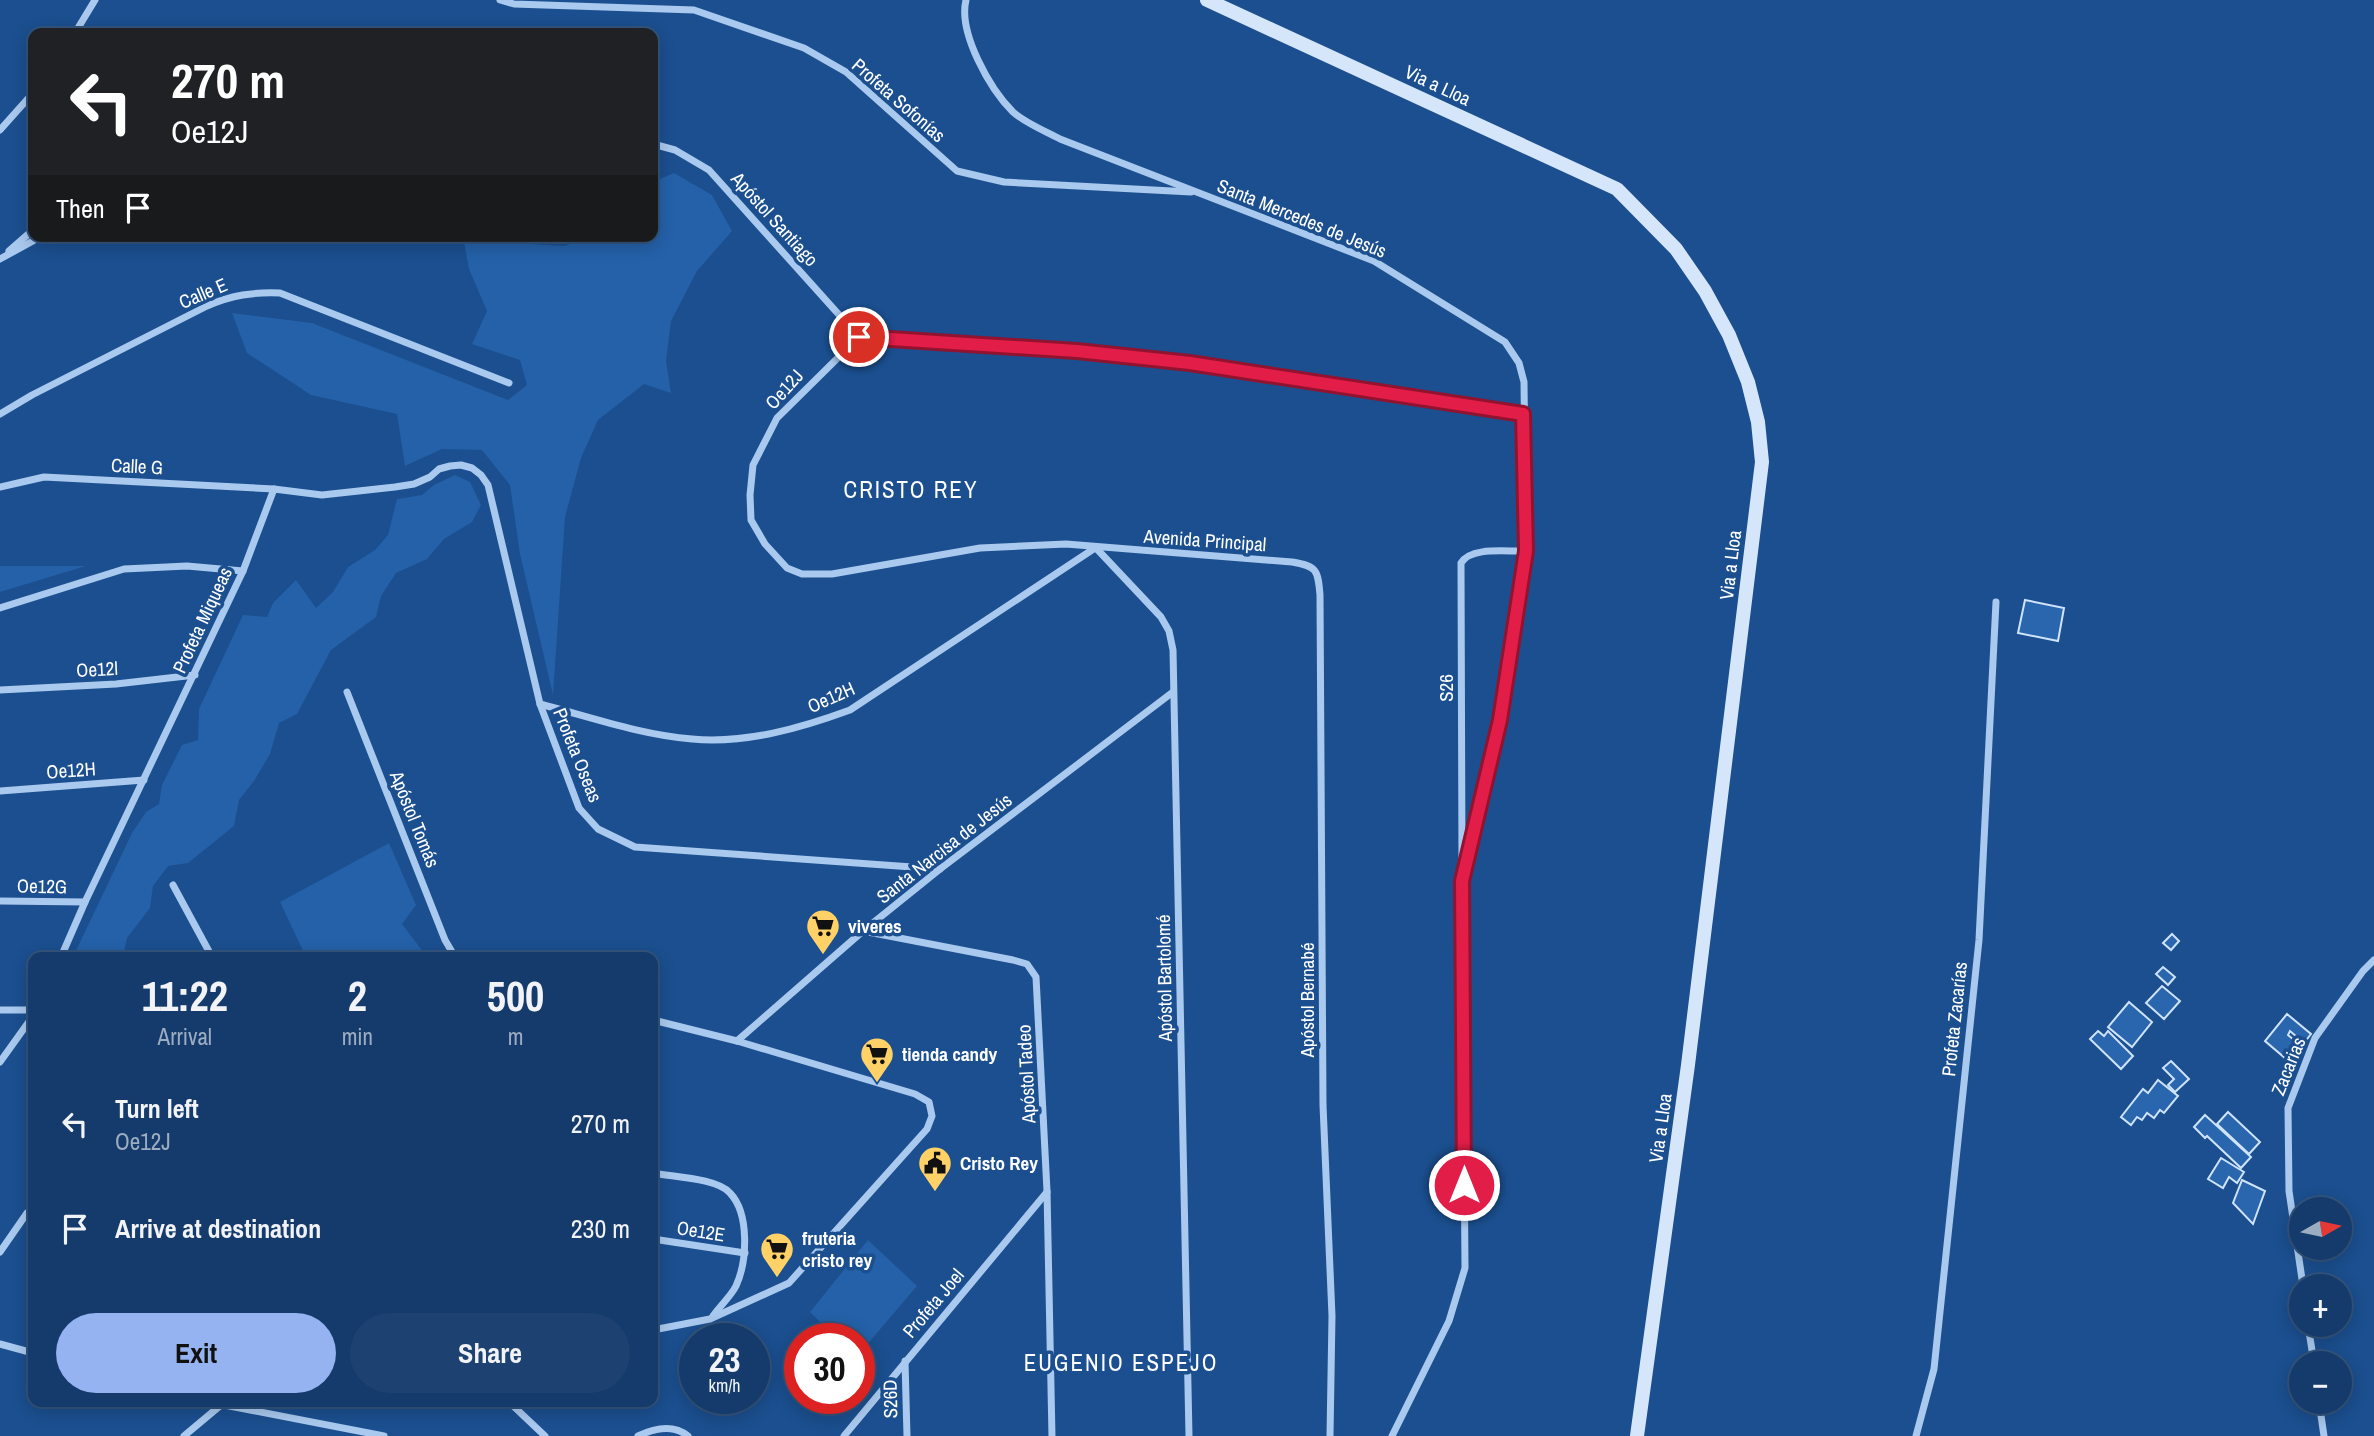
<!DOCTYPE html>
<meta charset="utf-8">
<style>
:root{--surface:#143b6b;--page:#1d4271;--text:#f1f3f6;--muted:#9dadc1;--line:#33557e;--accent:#95b2f1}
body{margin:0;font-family:"Archivo Narrow",sans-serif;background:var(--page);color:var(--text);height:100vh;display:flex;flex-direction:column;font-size:26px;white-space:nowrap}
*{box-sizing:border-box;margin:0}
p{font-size:23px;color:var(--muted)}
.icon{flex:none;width:38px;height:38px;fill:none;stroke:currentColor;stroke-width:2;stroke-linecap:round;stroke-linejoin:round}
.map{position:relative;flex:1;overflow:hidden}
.drawer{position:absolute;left:28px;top:952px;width:630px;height:455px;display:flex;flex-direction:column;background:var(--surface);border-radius:14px;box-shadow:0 4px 18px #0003,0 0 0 2px var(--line)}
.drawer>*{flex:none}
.guide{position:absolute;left:28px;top:28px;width:630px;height:214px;border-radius:14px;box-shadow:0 4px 18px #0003,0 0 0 2px var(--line);background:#202124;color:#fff;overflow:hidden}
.needle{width:46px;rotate:81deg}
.tools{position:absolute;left:2289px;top:1197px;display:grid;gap:14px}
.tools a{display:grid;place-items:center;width:63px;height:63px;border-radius:50%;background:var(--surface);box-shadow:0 4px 18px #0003,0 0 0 2px var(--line);font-size:35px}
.speed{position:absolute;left:679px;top:1323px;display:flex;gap:14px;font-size:35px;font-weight:700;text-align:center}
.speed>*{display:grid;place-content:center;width:91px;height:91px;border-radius:50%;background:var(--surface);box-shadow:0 4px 18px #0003,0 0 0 2px var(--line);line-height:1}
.speed small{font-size:18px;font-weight:400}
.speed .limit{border:10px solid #d22;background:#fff;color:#111}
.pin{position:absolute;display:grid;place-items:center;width:60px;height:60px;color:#fff;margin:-30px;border:4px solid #fff;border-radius:50%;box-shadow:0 2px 7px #0007}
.me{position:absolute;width:77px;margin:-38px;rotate:0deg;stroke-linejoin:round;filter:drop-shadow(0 0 5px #0008)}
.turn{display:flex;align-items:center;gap:24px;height:147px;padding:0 28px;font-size:32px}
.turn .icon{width:91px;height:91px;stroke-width:2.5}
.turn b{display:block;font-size:49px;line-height:60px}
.then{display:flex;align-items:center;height:66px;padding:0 28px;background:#0003;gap:14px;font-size:26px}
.eta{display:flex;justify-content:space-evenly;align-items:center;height:119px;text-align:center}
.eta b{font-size:42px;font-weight:700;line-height:49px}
.action{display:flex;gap:14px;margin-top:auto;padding:14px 28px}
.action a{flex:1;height:80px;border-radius:42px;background:var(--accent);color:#111;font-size:28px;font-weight:700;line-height:80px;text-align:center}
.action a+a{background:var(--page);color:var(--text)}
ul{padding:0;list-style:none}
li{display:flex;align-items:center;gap:21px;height:105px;padding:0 28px}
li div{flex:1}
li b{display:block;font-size:26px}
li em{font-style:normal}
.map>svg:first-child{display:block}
.green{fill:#2461a8}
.building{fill:#2a66ad;stroke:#cfe3fa;stroke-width:2}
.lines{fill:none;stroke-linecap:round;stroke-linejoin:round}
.street{stroke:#a9c9ee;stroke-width:7}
.secondary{stroke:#d6e6fa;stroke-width:14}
.route-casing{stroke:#92132f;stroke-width:18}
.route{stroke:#e11d48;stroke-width:12}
.labels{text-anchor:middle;stroke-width:7;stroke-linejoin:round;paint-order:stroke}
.street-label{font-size:19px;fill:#fff;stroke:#1b4f8f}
.poi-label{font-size:19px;font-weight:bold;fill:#fff;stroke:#1b4f8f;text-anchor:start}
.quarter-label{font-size:23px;letter-spacing:2px;fill:#fff;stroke:#1b4f8f}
</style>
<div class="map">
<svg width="2374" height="1436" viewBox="0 0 2374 1436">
<rect width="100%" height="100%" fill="#1b4f8f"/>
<!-- green -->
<g class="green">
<path d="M 674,173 L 712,195 L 732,231 L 697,271 L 671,321 L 666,361 L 671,393 L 644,384 L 598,420 L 581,458 L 565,517 L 553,695 L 520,554 L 510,485 L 482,450 L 442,449 L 405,466 L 397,414 L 311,395 L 247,353 L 232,313 L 312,323 L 508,400 L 527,385 L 520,360 L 472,344 L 487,311 L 469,269 L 463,236 L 512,243 L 565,246 L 590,236 L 653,236 L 653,182 Z"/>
<path d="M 455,475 L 470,482 L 481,505 L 472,522 L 444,539 L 427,559 L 396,573 L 381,596 L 376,617 L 331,650 L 297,714 L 279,723 L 270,754 L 254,781 L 239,800 L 234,826 L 188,863 L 168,866 L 153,886 L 150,908 L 127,938 L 123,957 L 73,957 L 132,833 L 146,812 L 159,804 L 162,785 L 182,745 L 198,740 L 199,709 L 243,615 L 267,617 L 273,603 L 296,580 L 316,608 L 333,592 L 348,567 L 375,550 L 388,535 L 397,499 L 422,495 L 434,485 Z"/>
<path d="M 0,566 L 86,566 L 0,592 Z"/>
<path d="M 389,843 L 416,905 L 402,924 L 424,953 L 420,957 L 306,957 L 280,902 Z"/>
<path d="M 868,1240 L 917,1286 L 859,1354 L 859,1339 L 837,1339 L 810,1312 Z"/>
</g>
<!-- building -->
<g class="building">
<path d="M 2025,600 L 2064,608 L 2058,641 L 2018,633 Z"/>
<path d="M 2172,934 L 2179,941 L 2171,950 L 2163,943 Z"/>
<path d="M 2163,967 L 2175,977 L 2168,985 L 2156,974 Z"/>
<path d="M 2162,986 L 2180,1001 L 2164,1019 L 2146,1003 Z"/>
<path d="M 2129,1002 L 2152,1022 L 2132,1047 L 2108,1027 Z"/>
<path d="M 2287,1014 L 2311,1034 L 2304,1043 L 2290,1031 L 2288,1035 L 2305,1049 L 2292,1064 L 2265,1041 Z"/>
<path d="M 2098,1031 L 2104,1036 L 2108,1031 L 2133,1056 L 2121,1069 L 2090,1039 Z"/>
<path d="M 2171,1061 L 2189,1079 L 2175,1092 L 2168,1085 L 2174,1079 L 2163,1068 Z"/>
<path d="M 2158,1080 L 2178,1096 L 2164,1113 L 2160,1110 L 2154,1118 L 2147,1113 L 2142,1120 L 2137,1117 L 2131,1125 L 2121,1117 L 2143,1089 L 2148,1093 Z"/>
<path d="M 2228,1112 L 2260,1142 L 2249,1154 L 2217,1124 Z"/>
<path d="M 2205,1115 L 2251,1157 L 2241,1168 L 2207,1136 L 2205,1138 L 2194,1127 Z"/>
<path d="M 2221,1158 L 2244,1172 L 2237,1183 L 2229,1177 L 2223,1188 L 2208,1179 Z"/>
<path d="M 2242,1180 L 2265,1191 L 2253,1224 L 2233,1203 Z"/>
</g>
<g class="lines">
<!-- street -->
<g class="street">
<path d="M 500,0 L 514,4 L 694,10 L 804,48 L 846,72 L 957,171 L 1004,182 L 1191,192"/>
<path d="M 966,0 C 958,33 990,89 1013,112 C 1025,123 1045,131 1060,139 L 1374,261 L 1505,342 L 1519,363 L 1524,382 L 1526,551 L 1500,720 L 1462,881 L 1465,1268 L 1449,1321 L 1392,1436"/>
<path d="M 75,33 L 95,0"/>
<path d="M 0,130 L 33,93"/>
<path d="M 653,144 L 675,150 L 709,170 L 859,337"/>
<path d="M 9,251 L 33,230"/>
<path d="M 0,259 L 42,236"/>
<path d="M 0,414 L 32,395 L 207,306 C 232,295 253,292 280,293 L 509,383"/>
<path d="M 0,487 L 44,477 L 274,489"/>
<path d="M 1096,548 L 1161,617 L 1169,631 L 1173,650 L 1189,1436"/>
<path d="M 0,608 L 124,569 L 187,566 L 243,571"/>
<path d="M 0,690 L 116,684 L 195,675"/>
<path d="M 347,692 L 445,940 L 455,957"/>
<path d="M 540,704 C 590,717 641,735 692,739 C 746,744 801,728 850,710 L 1095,548"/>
<path d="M 0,791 L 144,780"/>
<path d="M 1462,867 L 1461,563 C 1471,546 1508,552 1526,551"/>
<path d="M 173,885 L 212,957"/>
<path d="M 0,901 L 85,902"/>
<path d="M 863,931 L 1013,960 L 1027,964 L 1036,977 L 1047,1191 L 1052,1436"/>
<path d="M 61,957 L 85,902 L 243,571 L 274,489 L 322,495 L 395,487 L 414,484 L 430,477 L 439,469 L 450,466 L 461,465 L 472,468 L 481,475 L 488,485 L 540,704 L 579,808 L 598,829 L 635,847 L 940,869"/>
<path d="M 0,1010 L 33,1010"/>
<path d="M 653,1020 L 737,1041 L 915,1094 L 929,1102 L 932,1116 L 927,1129 L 789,1283 L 710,1319 L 653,1330"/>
<path d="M 737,1041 L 863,931 L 940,869 L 1173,692"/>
<path d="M 0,1062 L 33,1016"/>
<path d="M 653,1173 C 672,1177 717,1178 730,1193 C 750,1214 747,1262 736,1286 C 731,1296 720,1306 713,1316"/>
<path d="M 653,1239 L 745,1253"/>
<path d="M 0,1252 L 27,1213 L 33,1210"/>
<path d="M 2303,1286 L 2289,1191 L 2288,1108 L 2315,1038 L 2363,971 L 2374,960"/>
<path d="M 2308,1325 L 2314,1363"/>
<path d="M 0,1344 L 33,1353"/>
<path d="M 905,1361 L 907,1436"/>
<path d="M 209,1402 L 384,1436"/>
<path d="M 509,1402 L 545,1436"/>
<path d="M 2319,1402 L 2324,1436"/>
<path d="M 184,1436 L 221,1405"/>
<path d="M 638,1436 C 655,1428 673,1424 688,1436"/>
<path d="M 844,1436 L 1047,1192"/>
<path d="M 1330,1436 L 1332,1316 L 1323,1105 L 1320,595 C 1318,570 1317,566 1292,562 L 1066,544 L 980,548 L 832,574 L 802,574 L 787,568 L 765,544 L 751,520 L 750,495 L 753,465 L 777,418 L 859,337 L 1077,351 L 1190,364 L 1523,413"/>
<path d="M 1916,1436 L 1934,1369 L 1979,940 L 1996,602"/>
</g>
<!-- secondary -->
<path class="secondary" d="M 1207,0 L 1617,189 L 1676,249 L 1705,291 L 1729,335 L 1748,382 L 1758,422 L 1762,462 L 1688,1065 L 1637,1436"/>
</g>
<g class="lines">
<!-- route casing -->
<g class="route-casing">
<path id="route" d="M 859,337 L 1077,351 L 1190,363 L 1523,414 L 1526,551 L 1500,720 L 1462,881 L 1464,1185"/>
</g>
<!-- route -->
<use href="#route" class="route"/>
</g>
<!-- icons -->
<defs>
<g id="supermarket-pin" transform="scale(1.75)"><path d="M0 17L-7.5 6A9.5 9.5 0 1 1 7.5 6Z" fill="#ffd166" stroke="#1b4f8f"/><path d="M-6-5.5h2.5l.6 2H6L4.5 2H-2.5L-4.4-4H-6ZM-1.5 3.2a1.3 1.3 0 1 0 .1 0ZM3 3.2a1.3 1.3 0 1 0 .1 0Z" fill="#111"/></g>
<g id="civic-pin" transform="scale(1.75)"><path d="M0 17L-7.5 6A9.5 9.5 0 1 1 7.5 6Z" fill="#ffd166" stroke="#1b4f8f"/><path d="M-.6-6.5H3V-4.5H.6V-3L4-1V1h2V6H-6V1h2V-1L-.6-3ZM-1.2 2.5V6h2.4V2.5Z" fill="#111"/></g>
</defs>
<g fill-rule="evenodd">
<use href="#supermarket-pin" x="823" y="926"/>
<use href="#supermarket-pin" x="877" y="1054"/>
<use href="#civic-pin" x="935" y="1163"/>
<use href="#supermarket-pin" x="777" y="1249"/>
</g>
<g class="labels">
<!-- street labels -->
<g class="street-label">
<text transform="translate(1438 85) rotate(25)" y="7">Via a Lloa</text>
<text transform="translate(899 100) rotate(41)" y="7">Profeta Sofonías</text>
<text transform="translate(1302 218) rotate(22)" y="7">Santa Mercedes de Jesús</text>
<text transform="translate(775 219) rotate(48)" y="7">Apóstol Santiago</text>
<text transform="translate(203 293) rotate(-23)" y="7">Calle E</text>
<text transform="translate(784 389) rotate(-48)" y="7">Oe12J</text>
<text transform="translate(137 466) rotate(3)" y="7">Calle G</text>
<text transform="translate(1205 540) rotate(4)" y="7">Avenida Principal</text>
<text transform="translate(1730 565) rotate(-83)" y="7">Via a Lloa</text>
<text transform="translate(202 620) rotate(-65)" y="7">Profeta Miqueas</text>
<text transform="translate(97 669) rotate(-3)" y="7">Oe12l</text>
<text transform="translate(1446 688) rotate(-90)" y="7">S26</text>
<text transform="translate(831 697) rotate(-24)" y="7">Oe12H</text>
<text transform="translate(578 755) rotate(68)" y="7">Profeta Oseas</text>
<text transform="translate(71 770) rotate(-4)" y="7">Oe12H</text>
<text transform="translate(415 819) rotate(68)" y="7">Apóstol Tomás</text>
<text transform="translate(944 848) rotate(-38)" y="7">Santa Narcisa de Jesús</text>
<text transform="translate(42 886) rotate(1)" y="7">Oe12G</text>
<text transform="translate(1164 978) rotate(-91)" y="7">Apóstol Bartolomé</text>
<text transform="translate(1307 1000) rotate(-90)" y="7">Apóstol Bernabé</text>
<text transform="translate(1954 1019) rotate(-84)" y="7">Profeta Zacarías</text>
<text transform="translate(2288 1066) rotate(-68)" y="7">Zacarias</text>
<text transform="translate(1026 1074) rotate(-93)" y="7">Apóstol Tadeo</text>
<text transform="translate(1660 1128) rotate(-82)" y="7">Via a Lloa</text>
<text transform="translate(701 1231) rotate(9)" y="7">Oe12E</text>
<text transform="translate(933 1303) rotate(-50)" y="7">Profeta Joel</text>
<text transform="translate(890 1399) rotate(-91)" y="7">S26D</text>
</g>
<!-- poi labels -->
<g class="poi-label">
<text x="848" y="933">viveres</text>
<text x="902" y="1061">tienda candy</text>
<text x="960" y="1170">Cristo Rey</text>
<text x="802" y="1245">fruteria<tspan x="802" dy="22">cristo rey</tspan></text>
</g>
<!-- quarter labels -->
<g class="quarter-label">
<text x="911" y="498">CRISTO REY</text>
<text x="1121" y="1371">EUGENIO ESPEJO</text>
</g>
</g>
</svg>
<div class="tools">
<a><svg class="needle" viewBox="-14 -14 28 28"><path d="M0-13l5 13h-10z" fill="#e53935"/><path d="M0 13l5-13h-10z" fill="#9dadc1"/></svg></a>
<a>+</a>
<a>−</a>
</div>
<div class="speed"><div>23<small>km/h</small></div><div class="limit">30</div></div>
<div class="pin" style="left:859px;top:337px;background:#d93025"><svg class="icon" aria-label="arrive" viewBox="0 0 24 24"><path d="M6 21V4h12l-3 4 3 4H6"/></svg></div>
<svg class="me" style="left:1464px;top:1185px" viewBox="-20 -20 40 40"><circle r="17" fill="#e11d48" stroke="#fff" stroke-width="3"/><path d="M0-11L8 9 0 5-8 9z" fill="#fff"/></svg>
<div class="guide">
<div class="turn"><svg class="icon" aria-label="left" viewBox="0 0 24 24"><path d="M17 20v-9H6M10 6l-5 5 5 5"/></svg><div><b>270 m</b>Oe12J</div></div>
<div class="then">Then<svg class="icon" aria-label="arrive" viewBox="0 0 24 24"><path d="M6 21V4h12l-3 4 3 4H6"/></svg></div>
</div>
<section class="drawer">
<div class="eta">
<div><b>11:22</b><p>Arrival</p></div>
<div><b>2</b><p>min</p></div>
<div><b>500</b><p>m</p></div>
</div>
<ul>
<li><svg class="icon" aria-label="left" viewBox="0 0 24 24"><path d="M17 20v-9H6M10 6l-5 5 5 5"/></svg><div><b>Turn left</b><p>Oe12J</p></div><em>270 m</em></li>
<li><svg class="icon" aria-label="arrive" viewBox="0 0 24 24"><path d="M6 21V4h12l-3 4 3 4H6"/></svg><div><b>Arrive at destination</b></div><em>230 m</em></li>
</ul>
<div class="action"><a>Exit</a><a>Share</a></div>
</section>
</div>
